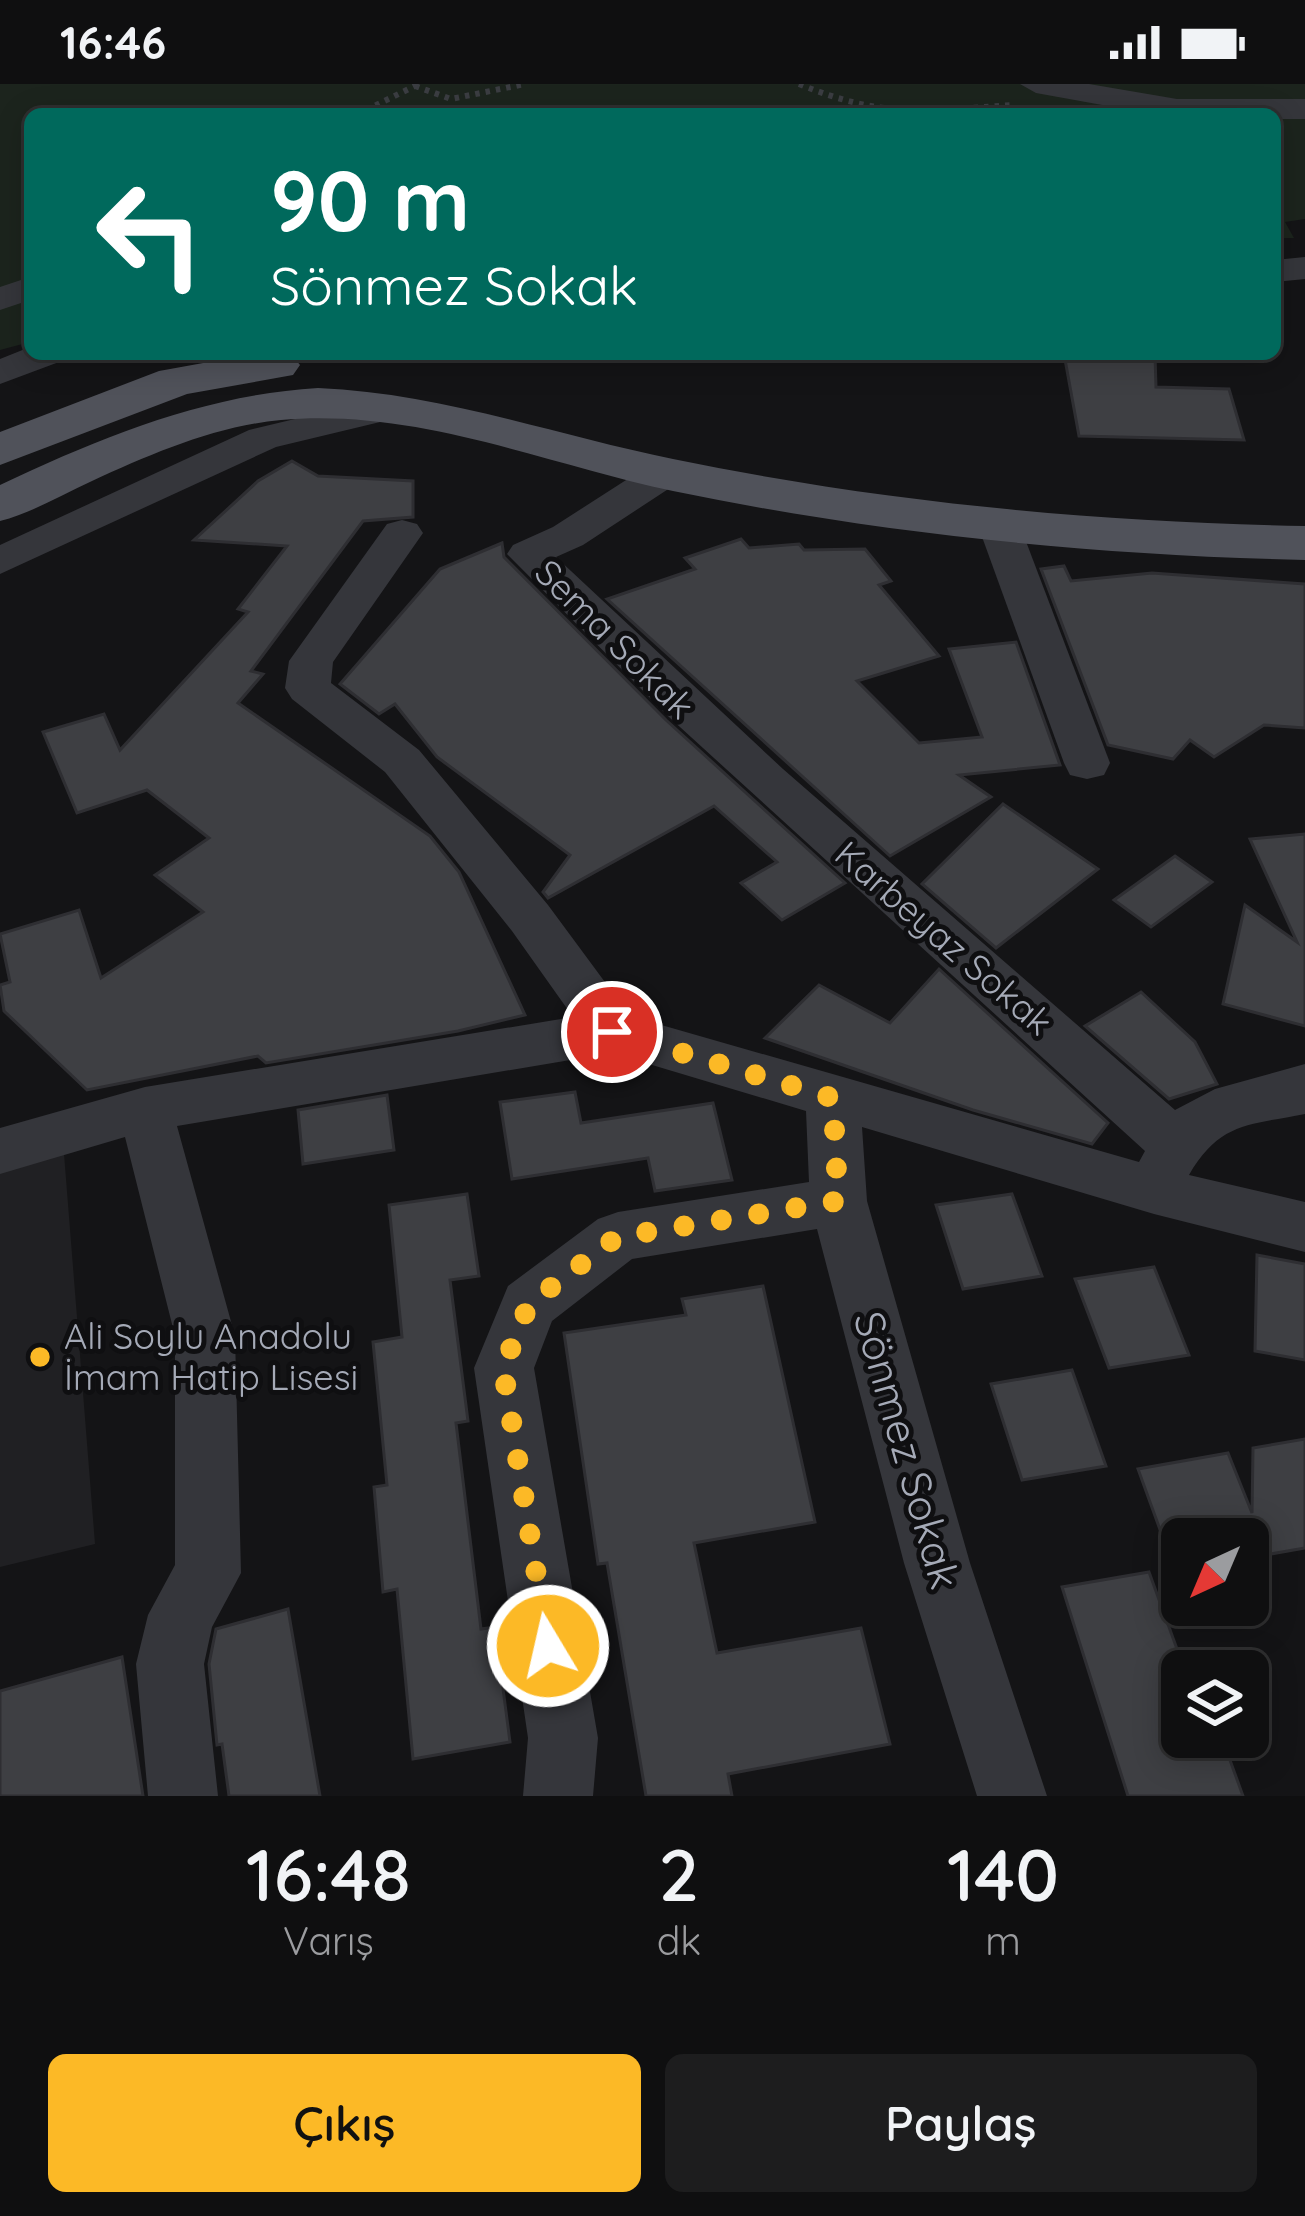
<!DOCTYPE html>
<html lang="tr">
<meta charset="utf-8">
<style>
:root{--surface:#0f0f10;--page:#1d1d1e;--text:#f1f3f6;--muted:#9b9c9f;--line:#2f2f30;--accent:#fcb926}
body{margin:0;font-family:Quicksand,sans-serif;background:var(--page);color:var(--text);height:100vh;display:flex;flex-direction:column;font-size:45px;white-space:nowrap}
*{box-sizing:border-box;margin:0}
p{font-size:39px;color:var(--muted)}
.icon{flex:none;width:66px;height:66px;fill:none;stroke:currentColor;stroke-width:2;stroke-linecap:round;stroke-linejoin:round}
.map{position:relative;height:1712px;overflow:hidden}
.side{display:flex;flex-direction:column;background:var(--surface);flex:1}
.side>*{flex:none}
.top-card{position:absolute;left:24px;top:24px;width:1257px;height:252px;border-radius:18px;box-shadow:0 6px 30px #0003,0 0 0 3px var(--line);background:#00695c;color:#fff;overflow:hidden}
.needle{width:78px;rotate:224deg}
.tools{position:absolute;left:1161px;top:1434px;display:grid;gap:24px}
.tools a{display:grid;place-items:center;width:108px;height:108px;border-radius:18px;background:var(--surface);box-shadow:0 6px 30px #0003,0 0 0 3px var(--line);font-size:60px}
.pin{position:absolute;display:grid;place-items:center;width:102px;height:102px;color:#fff;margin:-51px;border:6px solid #fff;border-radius:50%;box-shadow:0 3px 12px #0007}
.me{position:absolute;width:132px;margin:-66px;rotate:351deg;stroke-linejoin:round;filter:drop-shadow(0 0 9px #0008)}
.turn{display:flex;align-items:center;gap:42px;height:252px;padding:0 48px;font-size:54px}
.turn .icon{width:156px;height:156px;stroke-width:2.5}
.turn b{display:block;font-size:84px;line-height:102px}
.eta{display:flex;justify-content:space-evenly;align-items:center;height:204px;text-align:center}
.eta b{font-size:72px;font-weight:600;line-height:84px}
.button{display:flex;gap:24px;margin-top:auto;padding:24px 48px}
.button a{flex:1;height:138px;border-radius:18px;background:var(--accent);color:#111;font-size:48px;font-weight:600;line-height:138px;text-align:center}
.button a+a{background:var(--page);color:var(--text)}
.status{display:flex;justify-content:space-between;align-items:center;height:84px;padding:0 60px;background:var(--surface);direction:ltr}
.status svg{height:33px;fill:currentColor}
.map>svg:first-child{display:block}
.built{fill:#202023}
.green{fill:#1c241d}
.building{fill:#3e3f43;stroke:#2e2e32;stroke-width:3}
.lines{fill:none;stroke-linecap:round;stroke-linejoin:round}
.path{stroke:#3b3d42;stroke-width:6;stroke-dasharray:4.5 6;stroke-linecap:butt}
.minor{fill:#35363b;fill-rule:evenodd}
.major{fill:#50525a;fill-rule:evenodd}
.route{stroke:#fcb926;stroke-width:21;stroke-dasharray:0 37.8}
.poi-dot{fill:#fcb926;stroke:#0f0f11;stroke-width:4.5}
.labels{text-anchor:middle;stroke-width:10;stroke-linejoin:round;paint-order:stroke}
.street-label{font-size:36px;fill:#a5aab7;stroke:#0f0f11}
.poi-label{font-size:36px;fill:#a5aab7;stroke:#0f0f11;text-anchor:start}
.near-street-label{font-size:42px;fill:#a5aab7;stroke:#0f0f11}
</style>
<div class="status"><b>16:46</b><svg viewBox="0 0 49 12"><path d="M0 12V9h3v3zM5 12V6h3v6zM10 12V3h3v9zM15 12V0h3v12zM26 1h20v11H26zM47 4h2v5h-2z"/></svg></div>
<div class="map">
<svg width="1305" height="1712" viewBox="0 0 1305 1712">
<rect width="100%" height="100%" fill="#141416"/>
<!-- built -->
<path class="built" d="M 64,1070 L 95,1460 L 0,1483 L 0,1086 Z"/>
<!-- green -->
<path class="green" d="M 0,0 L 1305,0 L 1305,135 L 1285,138 L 1294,154 L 1275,154 L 1275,30 L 30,30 L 30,258 L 0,266 Z"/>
<!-- building -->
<g class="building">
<path d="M 1064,270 L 1155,270 L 1156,303 L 1229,305 L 1244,356 L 1079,352 Z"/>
<path d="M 292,377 L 318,392 L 413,397 L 413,433 L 363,437 L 251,587 L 263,590 L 238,619 L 430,752 L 459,788 L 525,931 L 458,947 L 266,979 L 258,972 L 87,1006 L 4,927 L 0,901 L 10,898 L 0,850 L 79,826 L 101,894 L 203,828 L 155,791 L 209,754 L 147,706 L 77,729 L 43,648 L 104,630 L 120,666 L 248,528 L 238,525 L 287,462 L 194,456 L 258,397 Z"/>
<path d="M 741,455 L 749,464 L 799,460 L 804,466 L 865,465 L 891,497 L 879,501 L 939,572 L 857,597 L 919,659 L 982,653 L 949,565 L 1016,558 L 1060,681 L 959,691 L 991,713 L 890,772 L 607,515 L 695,485 L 685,474 Z"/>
<path d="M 502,459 L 504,473 L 666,636 L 845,799 L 782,836 L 741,799 L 777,778 L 714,722 L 548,814 L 543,808 L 570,771 L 437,673 L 395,620 L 379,630 L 340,600 L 440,485 Z"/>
<path d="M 1064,482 L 1071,497 L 1152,489 L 1305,500 L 1305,644 L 1264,641 L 1214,673 L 1190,656 L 1173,675 L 1108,661 L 1041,485 Z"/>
<path d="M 1003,720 L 1098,785 L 996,864 L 922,800 Z"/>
<path d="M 1305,750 L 1305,942 L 1223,920 L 1245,821 L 1297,858 L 1250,755 Z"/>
<path d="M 1175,772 L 1212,798 L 1151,843 L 1114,816 Z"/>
<path d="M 939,885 L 1108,1039 L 1092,1060 L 973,1026 L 765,954 L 819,901 L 890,939 Z"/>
<path d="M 1141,908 L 1195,958 L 1217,1000 L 1169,1015 L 1085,942 Z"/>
<path d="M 575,1008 L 581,1039 L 713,1019 L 732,1096 L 655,1107 L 648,1074 L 512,1095 L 500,1018 Z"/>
<path d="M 387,1011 L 394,1066 L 303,1080 L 298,1026 Z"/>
<path d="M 467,1110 L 479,1192 L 450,1196 L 468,1337 L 456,1339 L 481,1545 L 495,1543 L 510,1658 L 413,1675 L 397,1505 L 383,1508 L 374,1403 L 387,1401 L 373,1258 L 402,1253 L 389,1121 Z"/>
<path d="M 1012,1110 L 1042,1192 L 963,1205 L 936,1121 Z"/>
<path d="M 1257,1171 L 1305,1180 L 1305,1276 L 1255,1267 Z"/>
<path d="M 1154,1183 L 1189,1271 L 1109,1284 L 1075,1195 Z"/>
<path d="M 763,1202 L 815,1438 L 694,1459 L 717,1569 L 861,1544 L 890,1660 L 728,1690 L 732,1712 L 646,1712 L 607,1479 L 598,1480 L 564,1249 L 686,1231 L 682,1215 Z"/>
<path d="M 1072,1286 L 1106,1382 L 1022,1396 L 991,1300 Z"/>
<path d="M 1305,1355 L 1305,1464 L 1248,1474 L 1248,1455 L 1182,1455 L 1182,1485 L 1175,1487 L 1138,1385 L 1228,1369 L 1252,1429 L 1253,1364 Z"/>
<path d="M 1149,1488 L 1185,1587 L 1182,1653 L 1222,1654 L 1243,1712 L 1128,1712 L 1062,1503 Z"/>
<path d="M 288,1525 L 320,1712 L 229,1712 L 222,1660 L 217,1661 L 209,1580 L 216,1545 Z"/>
<path d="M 122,1573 L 143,1712 L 0,1712 L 0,1607 Z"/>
</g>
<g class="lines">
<!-- path -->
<g class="path">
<path d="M 799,0 C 884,35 924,27 1013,21"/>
<path d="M 415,2 L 451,15 L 525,0"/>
<path d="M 366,26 L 419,0"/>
</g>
<!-- minor -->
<g class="minor">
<path d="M 1020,0 L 1089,0 L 1177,15 L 1305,15 L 1305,35 L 1275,35 L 1275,30 L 1152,30 L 1036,9 Z"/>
<path d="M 1305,173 L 1305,195 L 1275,198 L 1275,176 Z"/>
<path d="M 30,193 L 30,216 L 0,226 L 0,203 Z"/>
<path d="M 30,263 L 30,270 L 65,270 L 59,278 L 0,300 L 0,275 Z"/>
<path d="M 387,313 L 401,317 L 406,325 L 401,333 L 276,363 L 0,490 L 0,461 L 249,346 Z"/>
<path d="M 665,377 L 679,380 L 685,389 L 679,398 L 583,461 L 556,473 L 783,685 L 1175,1026 L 1215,1005 L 1305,980 L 1305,1030 C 1251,1041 1220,1037 1189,1091 L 1305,1118 L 1305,1168 L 1154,1130 L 862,1043 L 867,1117 L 970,1479 L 1047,1712 L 977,1712 L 904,1479 L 817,1145 L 632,1175 L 552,1237 L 534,1284 L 598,1654 L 593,1712 L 523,1712 L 528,1654 L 474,1284 L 508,1202 L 598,1135 L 618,1128 L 809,1098 L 806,1027 L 612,969 L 177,1042 L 235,1252 L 241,1489 L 212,1543 L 204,1580 L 218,1712 L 148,1712 L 136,1580 L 148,1531 L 175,1481 L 175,1252 L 125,1053 L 0,1090 L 0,1044 L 145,1003 L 573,933 L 512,847 L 385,688 L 292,615 L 285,604 L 289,577 L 387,440 L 402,436 L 417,440 L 423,449 L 333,578 L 331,599 L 419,666 L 548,821 L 630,932 L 1139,1078 L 1145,1067 L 669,633 L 507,470 L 513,461 L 553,443 L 651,380 Z"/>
<path d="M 998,426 L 1013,430 L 1019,439 L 1110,679 L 1104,691 L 1087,695 L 1070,691 L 1064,679 L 977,439 L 983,430 Z"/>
</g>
<!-- major -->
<g class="major">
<path d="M 253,270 L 291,270 L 300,281 L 293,291 L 187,310 L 0,381 L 0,348 L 159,287 Z"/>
<path d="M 318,304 C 441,309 554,351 673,375 C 881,418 1093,438 1305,442 L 1305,476 C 1093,471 881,450 673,407 C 543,379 416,324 281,336 C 215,342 151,370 92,397 C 61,411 32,429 0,437 L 0,401 C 102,353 204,311 318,304 Z"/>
</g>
</g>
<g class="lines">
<!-- route -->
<path class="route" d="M 548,1562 L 503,1284 L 529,1220 L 617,1153 L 838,1117 L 833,1014 L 612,948"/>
</g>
<!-- markers -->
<circle class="poi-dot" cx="40" cy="1273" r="12"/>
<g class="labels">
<!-- street labels -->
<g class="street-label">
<text transform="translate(615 555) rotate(45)" y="13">Sema Sokak</text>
<text transform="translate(944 854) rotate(41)" y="13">Karbeyaz Sokak</text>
</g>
<!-- poi labels -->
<g class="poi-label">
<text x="64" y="1265">Ali Soylu Anadolu<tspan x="64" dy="41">İmam Hatip Lisesi</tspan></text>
</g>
<!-- near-street labels -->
<g class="near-street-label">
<text transform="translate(907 1366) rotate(74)" y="15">Sönmez Sokak</text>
</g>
</g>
</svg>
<div class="tools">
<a><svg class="needle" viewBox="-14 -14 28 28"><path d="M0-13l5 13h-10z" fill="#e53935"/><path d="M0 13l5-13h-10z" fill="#9b9c9f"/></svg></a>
<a><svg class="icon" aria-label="layers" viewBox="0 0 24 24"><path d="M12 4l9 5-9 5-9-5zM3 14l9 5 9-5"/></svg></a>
</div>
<div class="pin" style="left:612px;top:948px;background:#d93025"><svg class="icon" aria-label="arrive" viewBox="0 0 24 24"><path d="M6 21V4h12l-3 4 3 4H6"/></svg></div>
<svg class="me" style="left:548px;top:1562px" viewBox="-20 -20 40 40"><circle r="17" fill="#fcb926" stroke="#fff" stroke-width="3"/><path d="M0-11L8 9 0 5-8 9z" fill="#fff"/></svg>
<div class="top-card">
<div class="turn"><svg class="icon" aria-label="left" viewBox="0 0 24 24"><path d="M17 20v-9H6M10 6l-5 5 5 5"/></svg><div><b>90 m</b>Sönmez Sokak</div></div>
</div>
</div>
<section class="side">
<div class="eta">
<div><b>16:48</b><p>Varış</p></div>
<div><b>2</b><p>dk</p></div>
<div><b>140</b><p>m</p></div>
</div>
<div class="button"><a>Çıkış</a><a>Paylaş</a></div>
</section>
